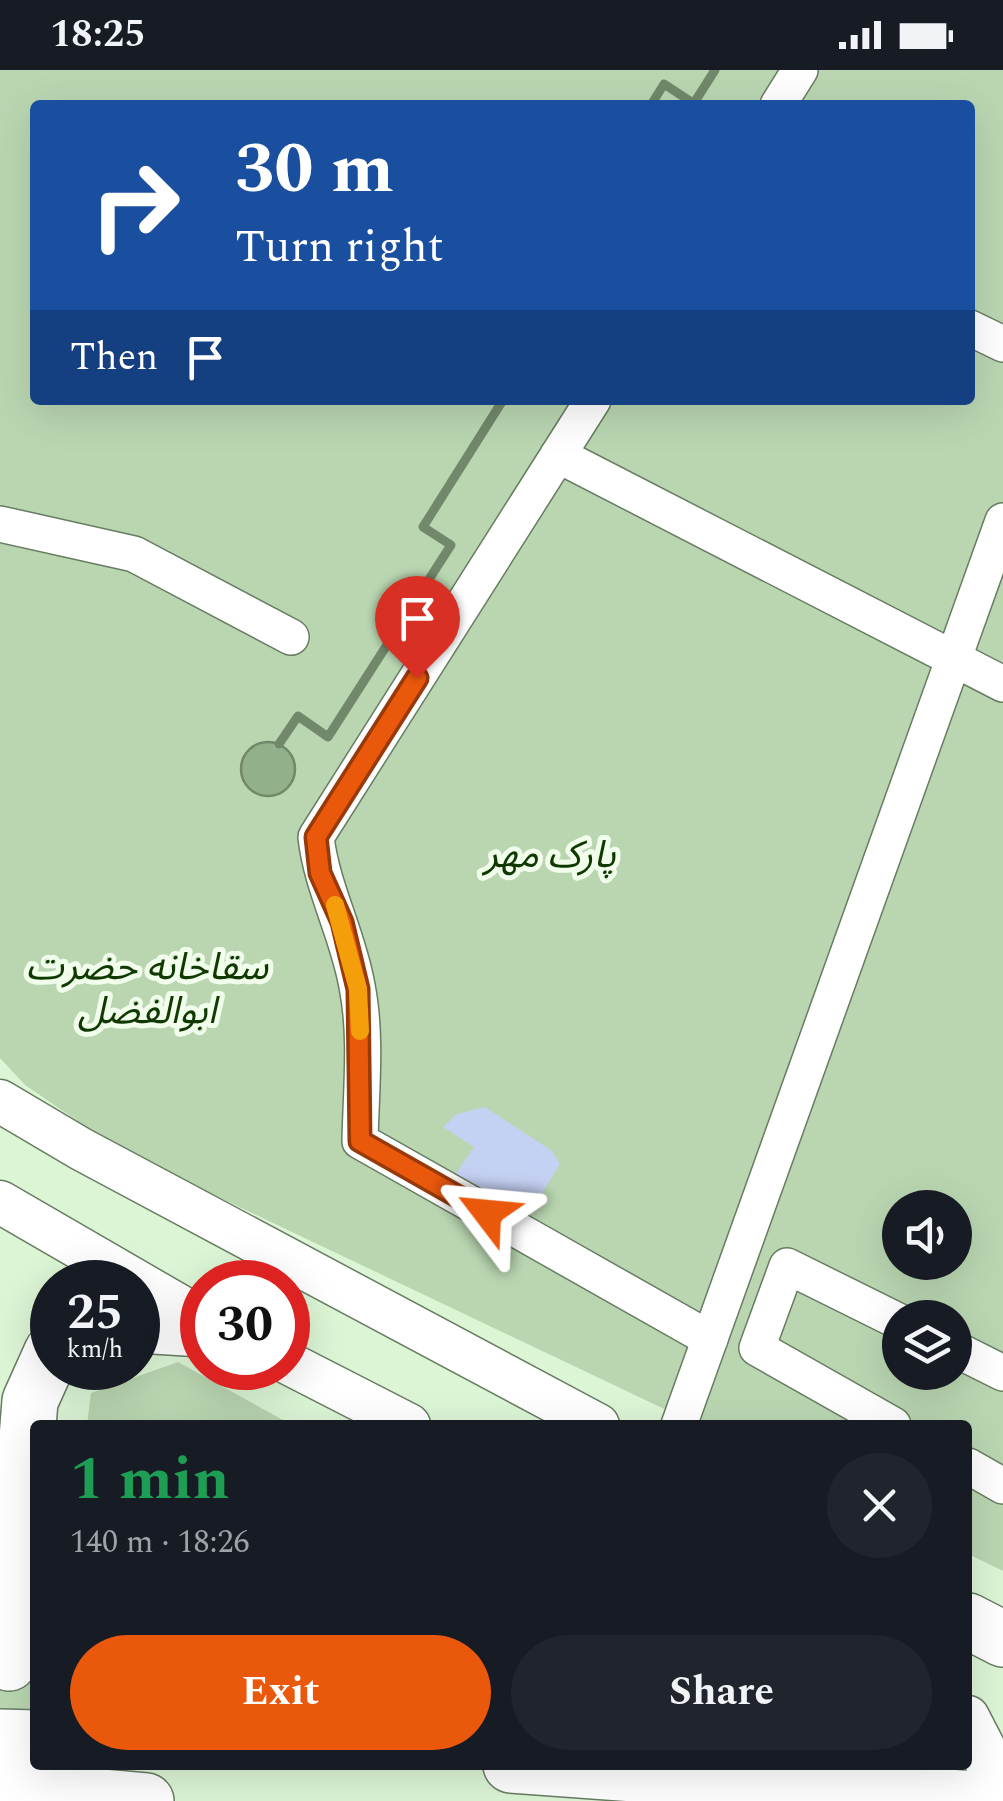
<!DOCTYPE html>
<meta charset="utf-8">
<style>
:root{--surface:#171b24;--page:#20242c;--text:#f1f3f6;--muted:#9ea1a6;--accent:#ea580c}
body{margin:0;font-family:Spectral,"Noto Sans Arabic",serif;background:var(--page);color:var(--text);height:100vh;display:flex;flex-direction:column;font-size:38px;white-space:nowrap}
*{box-sizing:border-box;margin:0}
p{font-size:32px;color:var(--muted)}
.icon{flex:none;width:55px;height:55px;fill:none;stroke:currentColor;stroke-width:2;stroke-linecap:round;stroke-linejoin:round}
.map{position:relative;flex:1;overflow:hidden}
.side{position:absolute;left:30px;top:1350px;width:942px;height:350px;display:flex;flex-direction:column;background:var(--surface);border-radius:10px;box-shadow:0 10px 40px #0002}
.side>*{flex:none}
.top-card{position:absolute;left:30px;top:30px;width:945px;height:305px;border-radius:10px;box-shadow:0 10px 40px #0002;background:#1a4fa0;color:#fff;overflow:hidden}
.controls{position:absolute;left:882px;top:1120px;display:grid;gap:20px}
.controls a{display:grid;place-items:center;width:90px;height:90px;border-radius:50%;background:var(--surface);box-shadow:0 10px 40px #0002;font-size:50px}
.speed{position:absolute;left:30px;top:1190px;display:flex;gap:20px;font-size:50px;font-weight:700;text-align:center}
.speed>*{display:grid;place-content:center;width:130px;height:130px;border-radius:50%;background:var(--surface);box-shadow:0 10px 40px #0002;line-height:1}
.speed small{font-size:25px;font-weight:400}
.speed .limit{border:15px solid #d22;background:#fff;color:#111}
.pin{position:absolute;display:grid;place-items:center;width:85px;height:85px;color:#fff;margin:-102px -42px;border-radius:50% 50% 50% 0;rotate:-45deg;box-shadow:0 0 10px #0007}
.pin .icon{rotate:45deg}
.me{position:absolute;width:110px;margin:-55px;rotate:299deg;stroke-linejoin:round;filter:drop-shadow(0 0 8px #0008)}
.turn{display:flex;align-items:center;gap:35px;height:210px;padding:0 40px;font-size:45px}
.turn .icon{width:130px;height:130px;stroke-width:2.5}
.turn b{display:block;font-size:70px;line-height:85px}
.then{display:flex;align-items:center;height:95px;padding:0 40px;background:#0003;gap:20px;font-size:38px}
.round{display:grid;place-items:center;flex:none;width:105px;height:105px;border-radius:52px;background:var(--page)}
.head{display:flex;align-items:center;justify-content:space-between;height:170px;padding:0 40px}
h1{font-size:60px;font-weight:700;line-height:75px;color:#1e9e55}
.button{display:flex;gap:20px;margin-top:auto;padding:20px 40px}
.button a{flex:1;height:115px;border-radius:60px;background:var(--accent);color:#fff;font-size:40px;font-weight:700;line-height:115px;text-align:center}
.button a+a{background:var(--page);color:var(--text)}
.status{display:flex;justify-content:space-between;align-items:center;height:70px;padding:0 50px;background:var(--surface);direction:ltr}
.status svg{height:28px;fill:currentColor}
.map>svg:first-child{display:block}
.green{fill:#bad6b1;fill-rule:evenodd}
.water{fill:#92b089;stroke:#71886a;stroke-width:2.5}
.lines{fill:none;stroke-linecap:round;stroke-linejoin:round}
.stream{stroke:#71886a;stroke-width:9}
.building{fill:#c5d1f3}
.minor-casing{stroke:#677d61;stroke-width:38}
.tertiary-casing{stroke:#677d61;stroke-width:45}
.primary-casing{stroke:#677d61;stroke-width:58}
.trunk-casing{stroke:#677d61;stroke-width:58}
.minor{stroke:#fff;stroke-width:35}
.tertiary{stroke:#fff;stroke-width:42}
.primary{stroke:#fff;stroke-width:55}
.trunk{stroke:#fff;stroke-width:55}
.route-casing{stroke:#983908;stroke-width:25}
.route{stroke:#ea580c;stroke-width:18}
.slow{stroke:#f59e0b;stroke-width:18}
.labels{text-anchor:middle;stroke-width:10;stroke-linejoin:round;paint-order:stroke}
.park-label{font-size:38px;font-style:italic;fill:#103900;stroke:#f0feeb}
</style>
<div class="status"><b>18:25</b><svg viewBox="0 0 49 12"><path d="M0 12V9h3v3zM5 12V6h3v6zM10 12V3h3v9zM15 12V0h3v12zM26 1h20v11H26zM47 4h2v5h-2z"/></svg></div>
<div class="map">
<svg width="1003" height="1731" viewBox="0 0 1003 1731">
<rect width="100%" height="100%" fill="#dcf5d5"/>
<!-- green -->
<g class="green">
<path d="M 0,0 L 1003,0 L 1003,1501 L 968,1484 L 968,1355 L 698,1355 L 191,1114 L 95,1063 L 25,1015 L 0,988 ZM 35,35 L 970,35 L 970,330 L 35,330 ZM 900,1138 L 955,1138 L 955,1192 L 900,1192 ZM 900,1248 L 955,1248 L 955,1302 L 900,1302 Z"/>
<path d="M 178,1292 L 292,1355 L 87,1355 L 91,1323 Z"/>
<path d="M 0,1591 L 35,1603 L 35,1663 L 0,1662 Z"/>
</g>
<!-- water -->
<circle class="water" cx="268" cy="699" r="27"/>
<g class="lines">
<!-- stream -->
<g class="stream">
<path d="M 694,33 L 715,0"/>
<path d="M 651,35 L 664,14 L 696,35"/>
<path d="M 279,674 L 298,646 L 328,667 L 451,475 L 423,457 L 503,330"/>
</g>
</g>
<!-- building -->
<path class="building" d="M 485,1037 L 552,1081 L 560,1094 L 528,1146 L 514,1131 L 489,1135 L 455,1105 L 474,1077 L 443,1057 L 457,1044 Z"/>
<g class="lines">
<!-- minor casing -->
<g class="minor-casing">
<g id="minor">
<path d="M 778,35 L 800,0"/>
<path d="M 970,258 L 1003,274"/>
<path d="M 593,330 L 316,767 C 322,819 348,864 357,916 C 367,966 361,1021 360,1071 L 710,1269"/>
<path d="M 558,385 L 1003,614"/>
<path d="M 0,454 L 134,484 L 291,567"/>
<path d="M 955,1279 L 1003,1303"/>
<path d="M 679,1355 L 1003,451"/>
<path d="M 893,1355 L 757,1278 L 787,1196 L 900,1252"/>
<path d="M 968,1396 L 1003,1416"/>
</g>
</g>
<!-- tertiary casing -->
<g class="tertiary-casing">
<g id="tertiary">
<path d="M 0,1031 L 81,1079 L 598,1355"/>
<path d="M 0,1132 L 202,1249"/>
<path d="M 288,1293 L 409,1355"/>
<path d="M 968,1647 L 985,1680 L 992,1731"/>
</g>
</g>
<!-- primary casing -->
<g class="primary-casing">
<g id="primary">
<path d="M 968,1551 L 1003,1569"/>
<path d="M 0,1667 L 35,1668"/>
<path d="M 511,1695 L 1003,1731"/>
<path d="M 0,1718 L 146,1731"/>
</g>
</g>
<!-- trunk casing -->
<g class="trunk-casing">
<g id="trunk">
<path d="M 138,1255 L 202,1259"/>
<path d="M 9,1593 L 30,1331 L 52,1282"/>
</g>
</g>
<!-- minor -->
<use href="#minor" class="minor"/>
<!-- tertiary -->
<use href="#tertiary" class="tertiary"/>
<!-- primary -->
<use href="#primary" class="primary"/>
<!-- trunk -->
<use href="#trunk" class="trunk"/>
</g>
<g class="lines">
<!-- route casing -->
<g class="route-casing">
<path id="route" d="M 417,608 L 316,767 L 320,803 L 342,852 L 358,919 L 360,1071 L 487,1143"/>
</g>
<!-- route -->
<use href="#route" class="route"/>
<!-- slow -->
<path class="slow" d="M 335,835 L 358,919 L 360,961"/>
</g>
<g class="labels">
<!-- park labels -->
<g class="park-label">
<text x="550" y="797">پارک مهر</text>
<text x="147" y="909">سقاخانه حضرت<tspan x="147" dy="44">ابوالفضل</tspan></text>
</g>
</g>
</svg>
<div class="controls">
<a><svg class="icon" aria-label="sound" viewBox="0 0 24 24"><path d="M4 9h4l5-4v14l-5-4H4zM17 9q2 3 0 6"/></svg></a>
<a><svg class="icon" aria-label="layers" viewBox="0 0 24 24"><path d="M12 4l9 5-9 5-9-5zM3 14l9 5 9-5"/></svg></a>
</div>
<div class="speed"><div>25<small>km/h</small></div><div class="limit">30</div></div>
<div class="pin" style="left:417px;top:608px;background:#d93025"><svg class="icon" aria-label="arrive" viewBox="0 0 24 24"><path d="M6 21V4h12l-3 4 3 4H6"/></svg></div>
<svg class="me" style="left:487px;top:1143px" viewBox="-20 -20 40 40"><path d="M0-17L14 15 0 8-14 15z" fill="#ea580c" stroke="#fff" stroke-width="4"/></svg>
<div class="top-card">
<div class="turn"><svg class="icon" aria-label="right" viewBox="0 0 24 24"><path d="M7 20v-9h11M14 6l5 5-5 5"/></svg><div><b>30 m</b>Turn right</div></div>
<div class="then">Then<svg class="icon" aria-label="arrive" viewBox="0 0 24 24"><path d="M6 21V4h12l-3 4 3 4H6"/></svg></div>
</div>
<section class="side">
<div class="head"><div><h1>1 min</h1><p>140 m · 18:26</p></div><a class="round"><svg class="icon" aria-label="close" viewBox="0 0 24 24"><path d="M6 6l12 12M18 6L6 18"/></svg></a></div>
<div class="button"><a>Exit</a><a>Share</a></div>
</section>
</div>
